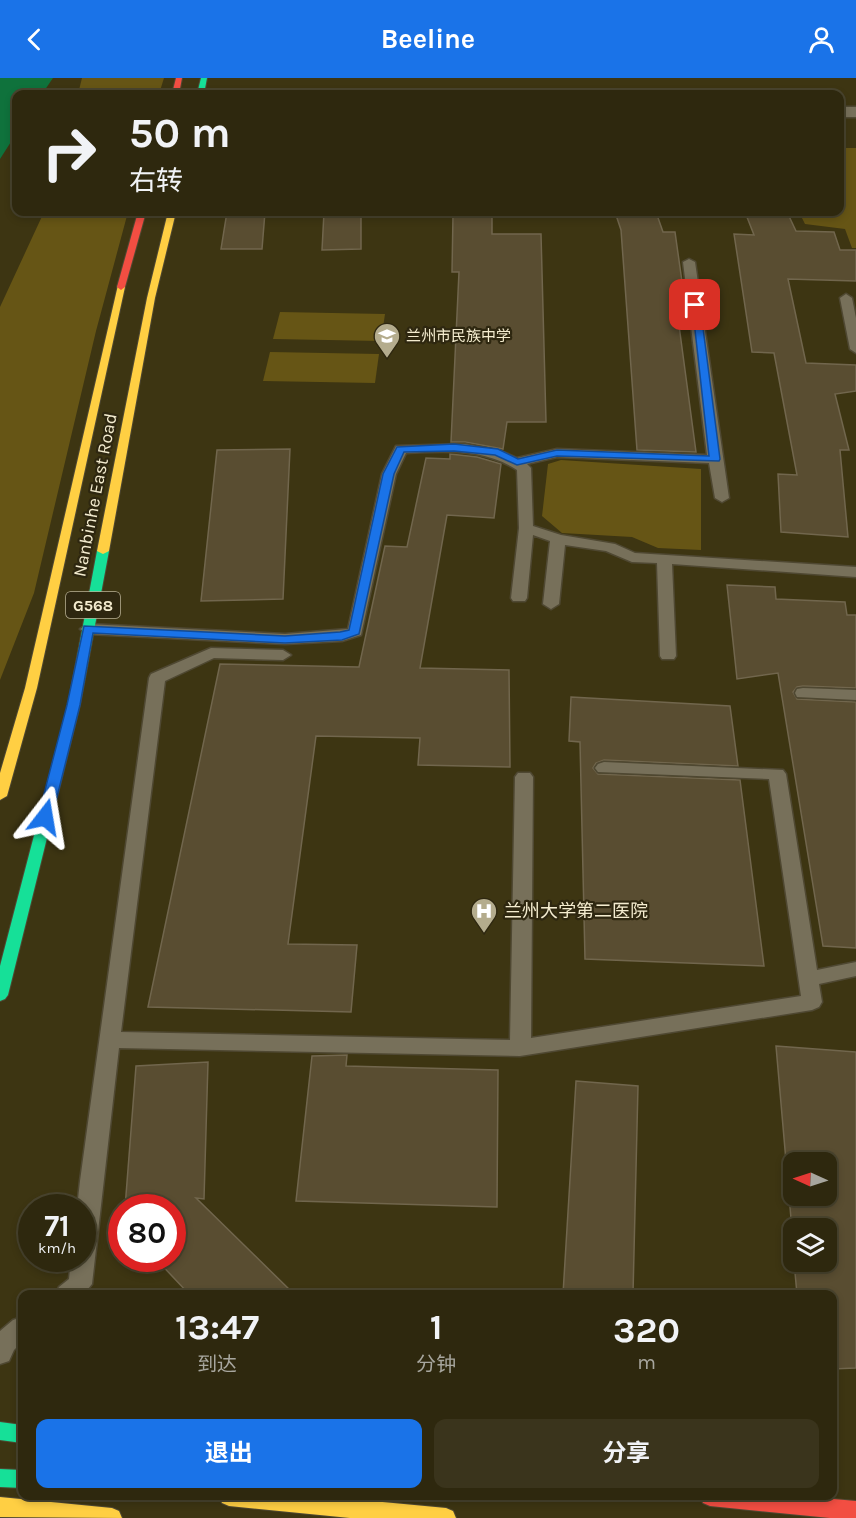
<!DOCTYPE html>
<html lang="zh">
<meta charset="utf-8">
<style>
:root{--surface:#2e280e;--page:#3a341c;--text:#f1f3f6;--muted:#a7a69e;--line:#49442e;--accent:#1a73e8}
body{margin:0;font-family:Karla,"Noto Sans SC",sans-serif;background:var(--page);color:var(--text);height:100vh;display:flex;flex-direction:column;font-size:22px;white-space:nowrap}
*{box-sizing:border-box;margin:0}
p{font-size:20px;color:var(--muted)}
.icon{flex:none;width:33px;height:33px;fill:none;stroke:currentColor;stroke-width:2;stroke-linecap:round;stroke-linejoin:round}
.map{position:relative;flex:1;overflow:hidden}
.panel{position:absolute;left:18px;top:1212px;width:819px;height:210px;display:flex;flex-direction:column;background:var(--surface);border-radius:12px;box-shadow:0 3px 9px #0003,0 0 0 2px var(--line)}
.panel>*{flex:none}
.top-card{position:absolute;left:12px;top:12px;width:832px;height:126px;border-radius:12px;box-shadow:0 3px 9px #0003,0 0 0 2px var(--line);background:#2e280e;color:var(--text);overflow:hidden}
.needle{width:39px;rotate:273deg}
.controls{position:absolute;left:783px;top:1074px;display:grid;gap:12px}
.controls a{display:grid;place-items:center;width:54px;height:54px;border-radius:12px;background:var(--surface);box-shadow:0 3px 9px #0003,0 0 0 2px var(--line);font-size:30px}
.speed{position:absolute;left:18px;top:1116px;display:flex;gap:12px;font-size:30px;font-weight:700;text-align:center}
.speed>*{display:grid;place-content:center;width:78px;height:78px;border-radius:50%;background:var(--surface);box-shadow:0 3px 9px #0003,0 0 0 2px var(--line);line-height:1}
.speed small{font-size:15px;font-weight:400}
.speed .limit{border:9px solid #d22;background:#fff;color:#111}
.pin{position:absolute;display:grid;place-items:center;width:51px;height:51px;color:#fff;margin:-26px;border-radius:12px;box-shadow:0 3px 9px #0006}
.me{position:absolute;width:66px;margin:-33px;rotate:14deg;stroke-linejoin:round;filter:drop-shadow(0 0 4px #0008)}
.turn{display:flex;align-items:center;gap:21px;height:126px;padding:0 18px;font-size:27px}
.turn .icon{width:78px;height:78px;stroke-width:2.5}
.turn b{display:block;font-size:42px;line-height:51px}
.eta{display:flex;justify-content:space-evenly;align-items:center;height:102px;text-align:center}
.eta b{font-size:36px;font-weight:700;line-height:42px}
.action{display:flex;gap:12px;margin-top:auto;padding:12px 18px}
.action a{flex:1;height:69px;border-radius:12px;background:var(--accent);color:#fff;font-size:24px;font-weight:700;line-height:69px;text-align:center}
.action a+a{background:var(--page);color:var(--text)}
header{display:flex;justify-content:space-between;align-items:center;height:78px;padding:0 18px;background:var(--accent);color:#fff;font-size:27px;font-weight:700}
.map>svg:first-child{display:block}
.green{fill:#665515}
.water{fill:#0f723c}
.building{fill:#594d31;stroke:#71664d;stroke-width:1.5;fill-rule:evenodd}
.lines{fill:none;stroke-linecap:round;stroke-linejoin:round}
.lane-casing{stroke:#4f4832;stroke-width:3}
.street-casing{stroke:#4f4832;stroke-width:3}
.fast-casing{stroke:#4f4832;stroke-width:2}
.slow-casing{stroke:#4f4832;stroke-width:2}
.jam-casing{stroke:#4f4832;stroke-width:2}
.lane{fill:#77705a;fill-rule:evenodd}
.street{fill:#77705a;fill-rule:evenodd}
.fast{fill:#16e098;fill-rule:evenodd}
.slow{fill:#ffcf43;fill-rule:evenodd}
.jam{fill:#f24e42;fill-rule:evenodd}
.route{fill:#1a73e8;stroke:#114b97;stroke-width:1.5}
.labels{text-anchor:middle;stroke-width:4.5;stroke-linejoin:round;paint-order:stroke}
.far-poi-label{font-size:15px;fill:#f4eccf;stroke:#2e2710;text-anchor:start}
.shield{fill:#2e2710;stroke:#b9b196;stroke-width:1.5}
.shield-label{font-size:16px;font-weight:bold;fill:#f4eccf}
.street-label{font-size:18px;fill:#f4eccf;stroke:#2e2710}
.poi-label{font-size:18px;fill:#f4eccf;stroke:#2e2710;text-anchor:start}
</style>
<header><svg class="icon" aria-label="back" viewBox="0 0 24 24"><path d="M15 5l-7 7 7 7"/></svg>Beeline<svg class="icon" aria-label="person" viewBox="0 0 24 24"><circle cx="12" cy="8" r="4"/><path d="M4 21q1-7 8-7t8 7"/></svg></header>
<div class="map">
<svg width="856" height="1440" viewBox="0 0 856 1440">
<rect width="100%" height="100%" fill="#3d3512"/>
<!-- green -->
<g class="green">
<path d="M 82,0 L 164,0 L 159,16 L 78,16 Z"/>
<path d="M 840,70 L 856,70 L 856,170 L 852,170 L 845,151 L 805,146 L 799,134 L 840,134 Z"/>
<path d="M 44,134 L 128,134 L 96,253 L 34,515 L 0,602 L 0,229 Z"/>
<path d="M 280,234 L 385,236 L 381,263 L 273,261 Z"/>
<path d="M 270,274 L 379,276 L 375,305 L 263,303 Z"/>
<path d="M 561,382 L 701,391 L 701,472 L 658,470 L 632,459 L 562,455 L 542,438 L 548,386 Z"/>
</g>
<!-- water -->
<path class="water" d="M 0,0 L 53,0 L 42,16 L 16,16 L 16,56 L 0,81 Z"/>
<!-- building -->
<g class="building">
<path d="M 227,134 L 265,134 L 262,171 L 221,171 Z"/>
<path d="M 324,134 L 361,134 L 361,171 L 322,172 Z"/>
<path d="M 615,134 L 656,134 L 663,154 L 675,154 L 685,225 L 676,225 L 696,374 L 637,372 L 621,152 Z"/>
<path d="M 745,134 L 787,134 L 796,153 L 834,154 L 840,172 L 856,172 L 856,203 L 788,201 L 806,285 L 856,287 L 856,313 L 835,316 L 849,372 L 840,372 L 848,459 L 781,454 L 778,396 L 797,397 L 774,275 L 752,274 L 734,156 L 754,157 Z"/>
<path d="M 453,137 L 492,137 L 492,156 L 541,156 L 546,344 L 507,344 L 503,371 L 465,364 L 451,364 L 459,194 L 452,194 Z"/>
<path d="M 290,371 L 283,521 L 201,523 L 217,372 Z"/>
<path d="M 450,376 L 477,379 L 501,386 L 494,440 L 447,437 L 420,590 L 509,592 L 510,689 L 418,687 L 420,660 L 316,658 L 288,866 L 357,867 L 351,934 L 148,929 L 220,586 L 359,589 L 385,468 L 407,469 L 426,380 L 450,381 Z"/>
<path d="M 727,507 L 775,509 L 776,521 L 845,524 L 847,537 L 856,537 L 856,610 L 803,608 L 797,609 L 793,614 L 797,621 L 856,624 L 856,870 L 823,868 L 778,595 L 737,601 Z"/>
<path d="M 571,619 L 730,628 L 738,688 L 604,682 L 596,685 L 593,690 L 598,696 L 740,702 L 764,888 L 585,881 L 580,664 L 569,663 Z"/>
<path d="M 776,968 L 856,974 L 856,1290 L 832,1291 L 832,1216 L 797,1216 L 794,1184 L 826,1184 L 826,1150 L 794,1150 L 794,1175 ZM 794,1084 L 826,1084 L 826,1118 L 794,1118 Z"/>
<path d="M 347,977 L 346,988 L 498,992 L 497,1129 L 296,1123 L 312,978 Z"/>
<path d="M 208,984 L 204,1121 L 196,1120 L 294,1216 L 189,1216 L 155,1180 L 172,1180 L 172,1130 L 125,1130 L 136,988 Z"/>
<path d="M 576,1003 L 638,1008 L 633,1216 L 563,1216 Z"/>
</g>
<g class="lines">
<!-- lane casing -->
<g class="lane-casing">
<g id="lane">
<path d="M 689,181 L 695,184 L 729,420 L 722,424 L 715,420 L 709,385 L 557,379 L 527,386 L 531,390 L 533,448 L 561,457 L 615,466 L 635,475 L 856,489 L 856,499 L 672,486 L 676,578 L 674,581 L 662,581 L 660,578 L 657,485 L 632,484 L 606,473 L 565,467 L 559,526 L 551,531 L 543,526 L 550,463 L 533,457 L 527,520 L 525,523 L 513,523 L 511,520 L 519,450 L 517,392 C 483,370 445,373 406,375 L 396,396 L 361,557 L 342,563 L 285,566 L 88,556 L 80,551 L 88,546 L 285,556 L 348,551 L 382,396 L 396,368 L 465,366 L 501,373 L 517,380 L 557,371 L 707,377 L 683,184 Z"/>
<path d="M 846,216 L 852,220 L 856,240 L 856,275 L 850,271 L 840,220 Z"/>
<path d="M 211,570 L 283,572 L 291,577 L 283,582 L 214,580 L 165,603 L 121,954 L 510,962 L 515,699 L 518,695 L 530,695 L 533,699 L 531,960 L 801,918 L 769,701 L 598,694 L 595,690 L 598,686 L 604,684 L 783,692 L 786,696 L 817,892 L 856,884 L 856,898 L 819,906 L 822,924 L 819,929 L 812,932 L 520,978 L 119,970 L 92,1206 L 84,1216 L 55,1216 L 59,1209 L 69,1201 L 71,1180 L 82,1180 L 82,1130 L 77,1130 L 80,1103 L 149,600 L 151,596 Z"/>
<path d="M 803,610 L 856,612 L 856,622 L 797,619 L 795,615 L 797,611 Z"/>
<path d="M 22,1239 L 22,1264 L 14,1272 L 9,1283 L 0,1286 L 0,1253 L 13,1242 Z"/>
</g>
</g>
<!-- street casing -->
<g class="street-casing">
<rect id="street" x="840" y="29" width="16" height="10"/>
</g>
<!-- fast casing -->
<g class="fast-casing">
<g id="fast">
<path d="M 201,0 L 207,0 L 204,16 L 197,16 Z"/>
<path d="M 103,470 L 109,473 L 80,627 L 8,917 L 5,921 L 0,923 L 0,888 L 68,627 L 97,473 Z"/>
<path d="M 0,1344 L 22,1347 L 22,1365 L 0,1362 Z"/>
<path d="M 0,1391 L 22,1392 L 22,1410 L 0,1409 Z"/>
</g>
</g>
<!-- slow casing -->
<g class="slow-casing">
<g id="slow">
<path d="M 168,134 L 176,134 L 155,220 L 109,473 L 103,476 L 97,473 L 147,220 Z"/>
<path d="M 118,207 L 125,209 L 37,610 L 7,718 L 0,722 L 0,695 L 25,610 Z"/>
<path d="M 219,1418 L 319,1418 L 446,1430 L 453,1433 L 456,1440 L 350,1440 L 229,1428 L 222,1425 Z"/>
<path d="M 0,1419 L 112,1430 L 119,1433 L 122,1440 L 0,1439 Z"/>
</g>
</g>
<!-- jam casing -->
<g class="jam-casing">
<g id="jam">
<path d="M 176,0 L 182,0 L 179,16 L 172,16 Z"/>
<path d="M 138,134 L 146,134 L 125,209 L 121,212 L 117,209 Z"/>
<path d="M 700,1418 L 799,1418 L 856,1423 L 856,1440 L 830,1440 L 710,1428 L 703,1425 Z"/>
</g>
</g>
<!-- lane -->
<use href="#lane" class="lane"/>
<!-- street -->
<use href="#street" class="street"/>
<!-- fast -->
<use href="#fast" class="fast"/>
<!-- slow -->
<use href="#slow" class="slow"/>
<!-- jam -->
<use href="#jam" class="jam"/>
</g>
<!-- route -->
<path class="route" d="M 692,225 L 700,227 L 720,381 L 719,383 L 557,378 L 517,387 L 495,377 L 454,373 L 404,374 L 394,396 L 359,556 L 342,562 L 285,565 L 93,555 L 80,627 L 52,739 L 45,743 L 40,742 L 38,739 L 67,627 L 84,548 L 285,558 L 340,554 L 349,552 L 383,396 L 397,369 L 454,366 L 498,371 L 518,381 L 557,372 L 709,378 Z"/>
<!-- icons -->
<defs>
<g id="school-pin" transform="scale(1.35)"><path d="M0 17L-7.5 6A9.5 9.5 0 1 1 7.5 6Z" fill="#b4ac8d" stroke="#2e2710"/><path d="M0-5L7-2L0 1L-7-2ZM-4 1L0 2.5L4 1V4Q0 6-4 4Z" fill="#fff"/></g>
<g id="hospital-pin" transform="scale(1.35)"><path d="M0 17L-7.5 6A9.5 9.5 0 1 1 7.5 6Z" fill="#b4ac8d" stroke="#2e2710"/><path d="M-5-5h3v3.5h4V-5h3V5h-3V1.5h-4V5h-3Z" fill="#fff"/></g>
</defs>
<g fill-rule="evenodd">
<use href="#school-pin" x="387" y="258"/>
<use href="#hospital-pin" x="484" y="833"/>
</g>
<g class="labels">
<!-- far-poi labels -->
<g class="far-poi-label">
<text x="406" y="263">兰州市民族中学</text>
</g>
<!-- shield labels -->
<rect class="shield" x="66" y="514" width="54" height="26" rx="4.5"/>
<g class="shield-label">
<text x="93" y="533">G568</text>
</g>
<!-- street labels -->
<g class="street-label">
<text transform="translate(95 417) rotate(-79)" y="6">Nanbinhe East Road</text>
</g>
<!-- poi labels -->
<g class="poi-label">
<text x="504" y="839">兰州大学第二医院</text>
</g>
</g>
</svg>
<div class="controls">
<a><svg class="needle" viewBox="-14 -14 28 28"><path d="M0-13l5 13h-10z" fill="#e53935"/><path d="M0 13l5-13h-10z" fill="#a7a69e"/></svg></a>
<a><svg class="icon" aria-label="layers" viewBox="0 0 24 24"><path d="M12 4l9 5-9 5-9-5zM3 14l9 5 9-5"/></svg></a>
</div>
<div class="speed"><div>71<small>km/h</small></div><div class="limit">80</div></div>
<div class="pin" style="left:695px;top:227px;background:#d93025"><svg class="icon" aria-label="arrive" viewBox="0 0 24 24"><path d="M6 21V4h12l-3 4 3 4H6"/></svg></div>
<svg class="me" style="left:45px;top:739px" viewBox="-20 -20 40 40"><path d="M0-17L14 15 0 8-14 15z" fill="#1a73e8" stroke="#fff" stroke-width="4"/></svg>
<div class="top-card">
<div class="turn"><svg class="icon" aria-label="right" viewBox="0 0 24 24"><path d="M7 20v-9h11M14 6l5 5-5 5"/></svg><div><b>50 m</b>右转</div></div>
</div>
<section class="panel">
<div class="eta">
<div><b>13:47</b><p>到达</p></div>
<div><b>1</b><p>分钟</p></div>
<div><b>320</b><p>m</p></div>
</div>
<div class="action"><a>退出</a><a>分享</a></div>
</section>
</div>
